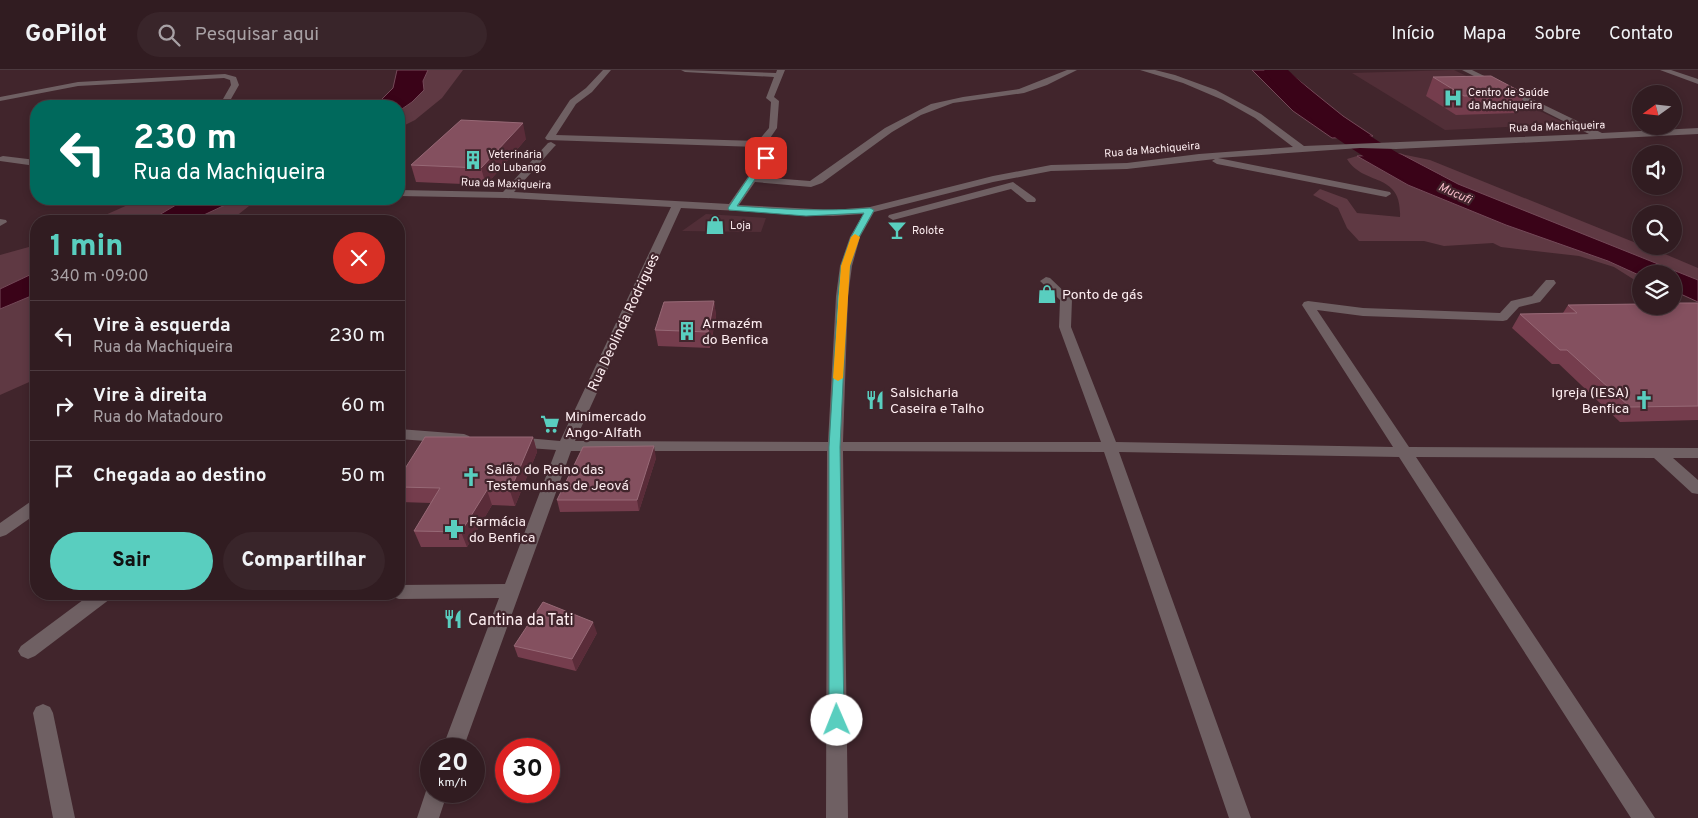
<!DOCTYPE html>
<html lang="pt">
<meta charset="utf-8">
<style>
:root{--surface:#311c21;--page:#39252a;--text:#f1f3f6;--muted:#a8a1a5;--line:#4c3a3f;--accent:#59cebf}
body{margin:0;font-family:Overpass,sans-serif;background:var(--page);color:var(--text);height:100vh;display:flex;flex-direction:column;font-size:19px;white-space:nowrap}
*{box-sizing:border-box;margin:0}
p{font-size:16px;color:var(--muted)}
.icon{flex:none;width:28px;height:28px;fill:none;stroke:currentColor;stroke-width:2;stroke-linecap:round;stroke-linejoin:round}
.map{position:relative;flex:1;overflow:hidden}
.side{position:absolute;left:30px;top:145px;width:375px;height:385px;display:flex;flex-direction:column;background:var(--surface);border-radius:20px;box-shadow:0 2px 8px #0003,0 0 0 1px var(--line)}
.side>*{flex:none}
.guide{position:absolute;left:30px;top:30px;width:375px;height:105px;border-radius:20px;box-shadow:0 2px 8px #0003,0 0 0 1px var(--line);background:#00695c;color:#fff;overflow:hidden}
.needle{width:32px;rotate:255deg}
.controls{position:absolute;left:1632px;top:15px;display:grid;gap:10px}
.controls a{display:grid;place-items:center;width:50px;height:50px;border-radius:50%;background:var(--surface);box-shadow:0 2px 8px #0003,0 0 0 1px var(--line);font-size:25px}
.speed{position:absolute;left:420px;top:668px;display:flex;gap:10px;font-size:25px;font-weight:700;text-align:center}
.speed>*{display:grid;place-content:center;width:65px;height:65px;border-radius:50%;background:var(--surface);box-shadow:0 2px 8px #0003,0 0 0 1px var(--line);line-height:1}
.speed small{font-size:12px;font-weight:400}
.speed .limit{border:8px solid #d22;background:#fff;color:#111}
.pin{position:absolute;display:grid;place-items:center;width:42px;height:42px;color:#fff;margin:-21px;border-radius:10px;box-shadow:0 2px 8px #0006}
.me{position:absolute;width:55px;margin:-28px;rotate:359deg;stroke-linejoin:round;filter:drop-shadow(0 0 4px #0008)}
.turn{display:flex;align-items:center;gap:18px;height:105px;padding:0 20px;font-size:22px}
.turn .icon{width:65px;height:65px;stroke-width:2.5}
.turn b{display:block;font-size:35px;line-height:42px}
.round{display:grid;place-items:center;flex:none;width:52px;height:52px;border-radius:26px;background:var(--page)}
.summary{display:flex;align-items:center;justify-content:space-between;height:85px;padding:0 20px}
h1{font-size:30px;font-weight:800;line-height:38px;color:var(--accent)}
.primary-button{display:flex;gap:10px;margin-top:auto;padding:10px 20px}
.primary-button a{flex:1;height:58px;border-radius:30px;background:var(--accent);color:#111;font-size:20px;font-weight:800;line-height:58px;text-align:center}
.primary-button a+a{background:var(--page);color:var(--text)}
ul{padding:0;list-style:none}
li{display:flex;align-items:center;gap:15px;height:70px;padding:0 20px;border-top:1px solid var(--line)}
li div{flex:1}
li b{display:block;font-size:19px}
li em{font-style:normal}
header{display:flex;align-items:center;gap:30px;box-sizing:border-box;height:70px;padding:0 25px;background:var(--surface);border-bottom:1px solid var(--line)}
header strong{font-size:24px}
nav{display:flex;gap:28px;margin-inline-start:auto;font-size:18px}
.search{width:350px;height:45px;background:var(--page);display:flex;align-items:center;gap:12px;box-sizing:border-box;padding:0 18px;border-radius:28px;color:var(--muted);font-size:19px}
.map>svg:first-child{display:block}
.built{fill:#512e37}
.green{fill:#5f3943}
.water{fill:#3a0318;stroke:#754a59}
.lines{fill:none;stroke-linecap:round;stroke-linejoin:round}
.river{fill:#3a0318;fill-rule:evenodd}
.minor{fill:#6f6063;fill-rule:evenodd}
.wall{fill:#753d4d}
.shaded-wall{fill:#5a2c39}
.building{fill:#84505f;stroke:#976976}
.route{fill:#59cebf;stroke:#3a867c}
.slow{fill:#f59e0b}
.labels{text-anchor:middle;stroke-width:4.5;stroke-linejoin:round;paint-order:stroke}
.far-poi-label{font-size:11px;fill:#feeef1;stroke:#41252c;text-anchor:start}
.far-street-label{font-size:11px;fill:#feeef1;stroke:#41252c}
.far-water-label{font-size:12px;font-style:italic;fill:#f6bcc9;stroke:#41252c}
.poi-label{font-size:14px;fill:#feeef1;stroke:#41252c;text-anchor:start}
.street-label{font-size:14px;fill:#feeef1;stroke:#41252c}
.near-poi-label{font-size:16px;fill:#feeef1;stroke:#41252c;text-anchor:start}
</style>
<header>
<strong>GoPilot</strong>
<div class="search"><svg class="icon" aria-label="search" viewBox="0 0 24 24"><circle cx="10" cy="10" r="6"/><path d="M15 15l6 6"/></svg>Pesquisar aqui</div>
<nav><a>Início</a><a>Mapa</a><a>Sobre</a><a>Contato</a></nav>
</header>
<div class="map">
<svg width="1698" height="748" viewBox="0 0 1698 748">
<rect width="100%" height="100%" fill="#41252c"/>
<!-- built -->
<g class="built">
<path d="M 1454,0 L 1567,54 L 1445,60 L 1352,3 Z"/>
<path d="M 706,144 L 766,148 L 761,162 L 682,161 Z"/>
</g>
<!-- green -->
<g class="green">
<path d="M 428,0 L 463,0 L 442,28 L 415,50 L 399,58 L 399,41 L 412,32 Z"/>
<path d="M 1401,84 L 1430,90 L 1641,175 L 1641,176 L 1646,176 L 1698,198 L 1698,210 L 1458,114 Z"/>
<path d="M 1357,86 L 1408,115 L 1506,155 L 1608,191 L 1641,206 L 1641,214 L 1614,197 L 1579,186 L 1501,177 L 1493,173 L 1444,176 L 1424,171 L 1359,171 L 1347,158 L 1338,138 L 1313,125 L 1320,119 L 1347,129 L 1357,143 L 1400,147 C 1402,101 1364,117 1347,89 Z"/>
<path d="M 141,129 L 186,129 L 149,151 L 92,151 Z"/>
<path d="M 238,129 L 258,129 L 230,151 L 191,151 Z"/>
<path d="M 36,175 L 36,202 L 0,219 L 0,185 Z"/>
<path d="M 36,224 L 36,309 L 0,325 L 0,239 Z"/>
</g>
<!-- water -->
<g class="water">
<path d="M 397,0 L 428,0 L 423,11 L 424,20 L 412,32 L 399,41 L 399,36 L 375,36 L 393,18 Z"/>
<path d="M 1252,0 L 1286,0 L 1343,46 L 1373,66 L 1332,68 L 1293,41 Z"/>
<path d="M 1401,84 L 1458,114 L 1698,210 L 1698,232 L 1674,221 L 1674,204 L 1641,204 L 1641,206 L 1608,191 L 1506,155 L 1408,115 L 1357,86 Z"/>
<path d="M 186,129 L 238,129 L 191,151 L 149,151 Z"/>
<path d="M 36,202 L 36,224 L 0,239 L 0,219 Z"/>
</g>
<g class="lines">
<!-- river -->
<path class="river" d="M 1264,0 L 1288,0 C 1334,45 1384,78 1441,106 L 1445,112 L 1441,118 C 1438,119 1434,121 1430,120 C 1419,120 1408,112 1399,107 C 1353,82 1294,43 1264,0 Z"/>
<!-- minor -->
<g class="minor">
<path d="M 603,0 L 611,0 L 592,22 L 576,34 L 556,65 L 758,71 L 769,58 L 771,32 L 766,28 L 774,7 L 685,2 L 681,0 L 776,3 L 777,0 L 785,0 L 774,27 L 779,31 L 777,58 L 766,74 L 771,88 L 758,107 L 810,111 L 885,58 L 931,34 L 963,27 L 1019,19 L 1067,0 L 1077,0 L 1047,15 L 1024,23 L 953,33 L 921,45 L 892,62 L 822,113 L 811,117 L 755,112 L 739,135 L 833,140 L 870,137 L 993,106 L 1051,95 L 1127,93 L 1199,84 L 1293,77 L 1255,48 L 1223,30 L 1183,13 L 1140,0 L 1155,0 L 1175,5 L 1216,20 L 1261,44 L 1304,76 L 1589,64 L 1462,0 L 1472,0 L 1602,63 L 1698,58 L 1698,64 L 1396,79 L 1360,78 L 1218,88 L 1390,122 L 1391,124 L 1386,127 L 1217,94 L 1212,91 L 1215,89 L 1127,99 L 1051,101 L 993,112 L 874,142 L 860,167 L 852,196 L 848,226 L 843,372 L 1101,372 L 1059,257 L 1060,230 L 1040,211 L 1046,207 L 1050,208 L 1072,229 L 1071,257 L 1116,372 L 1393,377 L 1302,235 L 1304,232 L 1308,231 L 1363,238 L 1500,243 L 1511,231 L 1532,226 L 1546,210 L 1554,210 L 1556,213 L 1540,232 L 1519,237 L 1507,250 L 1503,251 L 1363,246 L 1317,240 L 1409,377 L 1698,378 L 1698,388 L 1673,388 L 1698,410 L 1698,424 L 1692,423 L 1654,388 L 1416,387 L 1655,748 L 1631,748 L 1399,387 L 1119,382 L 1251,748 L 1229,748 L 1104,382 L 843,381 L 848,748 L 826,748 L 827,381 L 571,381 L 463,679 L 442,679 L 499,528 L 399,529 L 393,527 L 391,524 L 399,524 L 399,515 L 505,514 L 556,380 L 515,377 L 510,375 L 508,372 L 510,369 L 515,367 L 560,371 L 671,137 L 506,128 L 399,126 L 399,120 L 503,122 L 548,73 L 551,72 L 556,75 L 554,77 L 514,122 L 729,134 L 761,88 L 757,77 L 547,70 L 545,68 L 570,30 L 586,18 ZM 681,138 L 833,146 L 863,144 L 850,167 L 840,196 L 836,226 L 828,372 L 575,371 Z"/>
<path d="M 1660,0 L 1671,0 L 1698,9 L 1698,14 Z"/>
<path d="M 225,4 L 236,7 L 239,15 L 227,36 L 219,36 L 231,15 L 230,10 L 224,8 L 78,16 L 0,31 L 0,27 L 78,12 Z"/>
<path d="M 3,86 L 36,90 L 36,96 L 0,91 L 0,87 Z"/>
<path d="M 1013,112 L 1035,128 L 1036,130 L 1035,132 L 1027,132 L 1011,119 L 893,150 L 888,147 L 889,145 Z"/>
<path d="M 0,149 L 6,150 L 7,152 L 0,156 Z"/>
<path d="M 399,359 L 464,364 L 469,366 L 471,369 L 469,372 L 464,374 L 399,369 Z"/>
<path d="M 36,430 L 36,444 L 6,465 L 0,467 L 0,453 L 30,432 Z"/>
<path d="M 91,524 L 113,524 L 110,529 L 35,586 L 28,589 L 21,586 L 18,581 L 21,576 Z"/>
<path d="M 43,634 L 50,637 L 53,643 L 75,748 L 53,748 L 33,643 L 36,637 Z"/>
<path d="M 431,713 L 431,721 L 448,721 L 439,748 L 417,748 L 426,721 Z"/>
</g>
</g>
<!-- wall -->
<g class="wall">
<path d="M 1433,7 L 1525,24 L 1516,43 L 1456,45 L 1426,26 Z"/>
<path d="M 526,69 L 486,115 L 416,112 L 411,95 Z"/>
<path d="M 714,231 L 716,246 L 710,278 L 658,276 L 655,260 Z"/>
<path d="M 1698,233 L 1698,350 L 1620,352 L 1559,294 L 1552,294 L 1512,258 L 1520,244 L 1563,243 L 1568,235 Z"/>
<path d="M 533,367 L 537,382 L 515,436 L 492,435 L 467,477 L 421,477 L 414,461 L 431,433 L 400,432 L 399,428 L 399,408 Z"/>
<path d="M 656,388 L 639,441 L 560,442 L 557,430 Z"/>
<path d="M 597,563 L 576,601 L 518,587 L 514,576 Z"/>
</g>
<!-- shaded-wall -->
<g class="shaded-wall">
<path d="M 523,53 L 526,69 L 486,115 L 481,98 Z"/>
<path d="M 714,231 L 716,246 L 710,278 L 708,262 Z"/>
<path d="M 533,367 L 537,382 L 515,436 L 510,421 Z"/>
<path d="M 654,376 L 656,388 L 639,441 L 637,430 Z"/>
<path d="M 487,420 L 492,435 L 467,477 L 461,462 Z"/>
<path d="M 593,552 L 597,563 L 576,601 L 572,589 Z"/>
</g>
<!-- building -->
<g class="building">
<path d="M 1491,6 L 1525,24 L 1464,26 L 1433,7 Z"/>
<path d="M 461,50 L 523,53 L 481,98 L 411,95 Z"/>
<path d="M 714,231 L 708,262 L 655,260 L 664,232 Z"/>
<path d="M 1674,233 L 1698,233 L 1698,336 L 1630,337 L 1567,280 L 1560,280 L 1520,244 L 1577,243 L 1568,235 L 1641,234 L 1641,236 L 1674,236 Z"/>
<path d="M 425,367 L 533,367 L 510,421 L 487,420 L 461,462 L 414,461 L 440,418 L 399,417 L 399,408 Z"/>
<path d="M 654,376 L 637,430 L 557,430 L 583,377 Z"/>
<path d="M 543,532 L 593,552 L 572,589 L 514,576 Z"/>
</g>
<!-- route -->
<path class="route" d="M 766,85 L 769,88 L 737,136 C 782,139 825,142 870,138 L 874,140 L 859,167 L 850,196 L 847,226 L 840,377 L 844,650 L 842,655 L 837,657 L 831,655 L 829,650 L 829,377 L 838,226 L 841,196 L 851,167 L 864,143 L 806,146 L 729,140 L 728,138 L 763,86 Z"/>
<!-- slow -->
<path class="slow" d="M 855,164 L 860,167 L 850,196 L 843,308 L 838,311 L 833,308 L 841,196 L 851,167 Z"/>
<!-- icons -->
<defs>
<g id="hospital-bare" transform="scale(1.5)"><path d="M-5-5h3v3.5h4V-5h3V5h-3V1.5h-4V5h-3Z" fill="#59cebf" stroke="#41252c" stroke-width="2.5" paint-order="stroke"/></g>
<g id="building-bare" transform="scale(1.5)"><path d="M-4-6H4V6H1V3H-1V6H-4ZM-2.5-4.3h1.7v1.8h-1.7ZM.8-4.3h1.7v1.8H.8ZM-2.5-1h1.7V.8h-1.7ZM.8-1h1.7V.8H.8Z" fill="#59cebf" stroke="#41252c" stroke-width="2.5" paint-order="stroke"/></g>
<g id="shop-bare" transform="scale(1.5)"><path d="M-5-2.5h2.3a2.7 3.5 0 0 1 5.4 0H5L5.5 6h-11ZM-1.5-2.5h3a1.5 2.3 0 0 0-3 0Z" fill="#59cebf" stroke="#41252c" stroke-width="2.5" paint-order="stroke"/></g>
<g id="bar-bare" transform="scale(1.5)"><path d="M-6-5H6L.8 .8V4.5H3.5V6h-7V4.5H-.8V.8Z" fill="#59cebf" stroke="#41252c" stroke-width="2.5" paint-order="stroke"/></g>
<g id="restaurant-bare" transform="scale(1.5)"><path d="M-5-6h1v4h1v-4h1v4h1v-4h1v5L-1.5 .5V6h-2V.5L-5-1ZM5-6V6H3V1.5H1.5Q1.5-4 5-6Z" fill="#59cebf" stroke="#41252c" stroke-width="2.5" paint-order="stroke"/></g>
<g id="church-bare" transform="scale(1.5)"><path d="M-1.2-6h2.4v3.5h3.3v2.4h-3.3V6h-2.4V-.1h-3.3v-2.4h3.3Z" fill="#59cebf" stroke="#41252c" stroke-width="2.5" paint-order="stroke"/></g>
<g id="supermarket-bare" transform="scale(1.5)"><path d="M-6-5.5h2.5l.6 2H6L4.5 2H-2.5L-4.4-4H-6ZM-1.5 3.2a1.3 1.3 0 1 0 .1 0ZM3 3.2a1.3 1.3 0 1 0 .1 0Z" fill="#59cebf" stroke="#41252c" stroke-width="2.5" paint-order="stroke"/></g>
<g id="pharmacy-bare" transform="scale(1.5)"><path d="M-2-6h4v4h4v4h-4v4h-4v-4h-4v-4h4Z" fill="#59cebf" stroke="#41252c" stroke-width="2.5" paint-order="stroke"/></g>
</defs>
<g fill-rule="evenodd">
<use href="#hospital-bare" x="1453" y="28"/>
<use href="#building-bare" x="473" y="90"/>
<use href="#shop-bare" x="715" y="155"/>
<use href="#bar-bare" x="897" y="160"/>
<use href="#shop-bare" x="1047" y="224"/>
<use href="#building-bare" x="687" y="261"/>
<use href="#restaurant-bare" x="875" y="330"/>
<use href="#church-bare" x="1644" y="330"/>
<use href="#supermarket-bare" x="550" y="354"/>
<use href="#church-bare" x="471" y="407"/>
<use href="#pharmacy-bare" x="454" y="459"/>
<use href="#restaurant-bare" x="453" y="549"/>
</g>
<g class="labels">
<!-- far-poi labels -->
<g class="far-poi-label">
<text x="1468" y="26">Centro de Saúde<tspan x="1468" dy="13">da Machiqueira</tspan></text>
<text x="488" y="88">Veterinária<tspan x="488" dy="13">do Lubango</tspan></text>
<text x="730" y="159">Loja</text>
<text x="912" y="164">Rolote</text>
</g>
<!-- far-street labels -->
<g class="far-street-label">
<text transform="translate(1557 56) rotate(-2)" y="4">Rua da Machiqueira</text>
<text transform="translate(1152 79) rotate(-5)" y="4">Rua da Machiqueira</text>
<text transform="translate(506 113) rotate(2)" y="4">Rua da Maxiqueira</text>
</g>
<!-- far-water labels -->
<g class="far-water-label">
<text transform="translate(1455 123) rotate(24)" y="4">Mucufi</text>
</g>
<!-- poi labels -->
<g class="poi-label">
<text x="1062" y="229">Ponto de gás</text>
<text x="702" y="258">Armazém<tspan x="702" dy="16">do Benfica</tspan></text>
<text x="890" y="327">Salsicharia<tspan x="890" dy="16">Caseira e Talho</tspan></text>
<text x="1629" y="327" text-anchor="end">Igreja (IESA)<tspan x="1629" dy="16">Benfica</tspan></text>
<text x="565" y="351">Minimercado<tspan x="565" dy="16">Ango-Alfath</tspan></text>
<text x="486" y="404">Salão do Reino das<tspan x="486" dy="16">Testemunhas de Jeová</tspan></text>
<text x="469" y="456">Farmácia<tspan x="469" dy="16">do Benfica</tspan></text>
</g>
<!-- street labels -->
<g class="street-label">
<text transform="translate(623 252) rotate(-65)" y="5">Rua Deolinda Rodrigues</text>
</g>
<!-- near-poi labels -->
<g class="near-poi-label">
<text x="468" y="555">Cantina da Tati</text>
</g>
</g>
</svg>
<div class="controls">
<a><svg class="needle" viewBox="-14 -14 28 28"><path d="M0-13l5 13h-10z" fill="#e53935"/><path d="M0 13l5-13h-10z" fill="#a8a1a5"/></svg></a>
<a><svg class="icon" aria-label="sound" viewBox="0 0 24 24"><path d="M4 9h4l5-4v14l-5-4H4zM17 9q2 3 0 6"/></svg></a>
<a><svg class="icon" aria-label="search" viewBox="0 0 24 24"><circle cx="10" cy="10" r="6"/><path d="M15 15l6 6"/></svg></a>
<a><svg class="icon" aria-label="layers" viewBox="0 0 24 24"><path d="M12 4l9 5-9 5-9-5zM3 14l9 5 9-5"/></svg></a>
</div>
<div class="speed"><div>20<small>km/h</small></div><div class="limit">30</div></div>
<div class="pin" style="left:766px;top:88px;background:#d93025"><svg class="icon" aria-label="arrive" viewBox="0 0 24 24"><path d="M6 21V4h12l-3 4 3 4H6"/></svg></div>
<svg class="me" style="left:837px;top:650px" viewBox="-20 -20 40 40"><circle r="19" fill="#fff"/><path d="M0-13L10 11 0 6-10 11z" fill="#59cebf"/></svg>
<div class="guide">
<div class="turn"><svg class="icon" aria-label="left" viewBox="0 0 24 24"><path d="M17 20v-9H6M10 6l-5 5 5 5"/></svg><div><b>230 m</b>Rua da Machiqueira</div></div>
</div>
<section class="side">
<div class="summary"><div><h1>1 min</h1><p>340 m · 09:00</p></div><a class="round" style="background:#d93025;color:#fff"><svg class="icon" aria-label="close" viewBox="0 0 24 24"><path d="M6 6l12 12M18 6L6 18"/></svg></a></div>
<ul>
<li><svg class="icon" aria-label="left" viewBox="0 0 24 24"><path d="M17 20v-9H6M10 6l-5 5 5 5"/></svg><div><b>Vire à esquerda</b><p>Rua da Machiqueira</p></div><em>230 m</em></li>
<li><svg class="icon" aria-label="right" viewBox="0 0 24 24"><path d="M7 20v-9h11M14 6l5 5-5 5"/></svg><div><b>Vire à direita</b><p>Rua do Matadouro</p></div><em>60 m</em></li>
<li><svg class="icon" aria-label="arrive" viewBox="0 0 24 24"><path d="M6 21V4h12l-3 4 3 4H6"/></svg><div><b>Chegada ao destino</b></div><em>50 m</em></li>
</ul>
<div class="primary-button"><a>Sair</a><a>Compartilhar</a></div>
</section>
</div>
